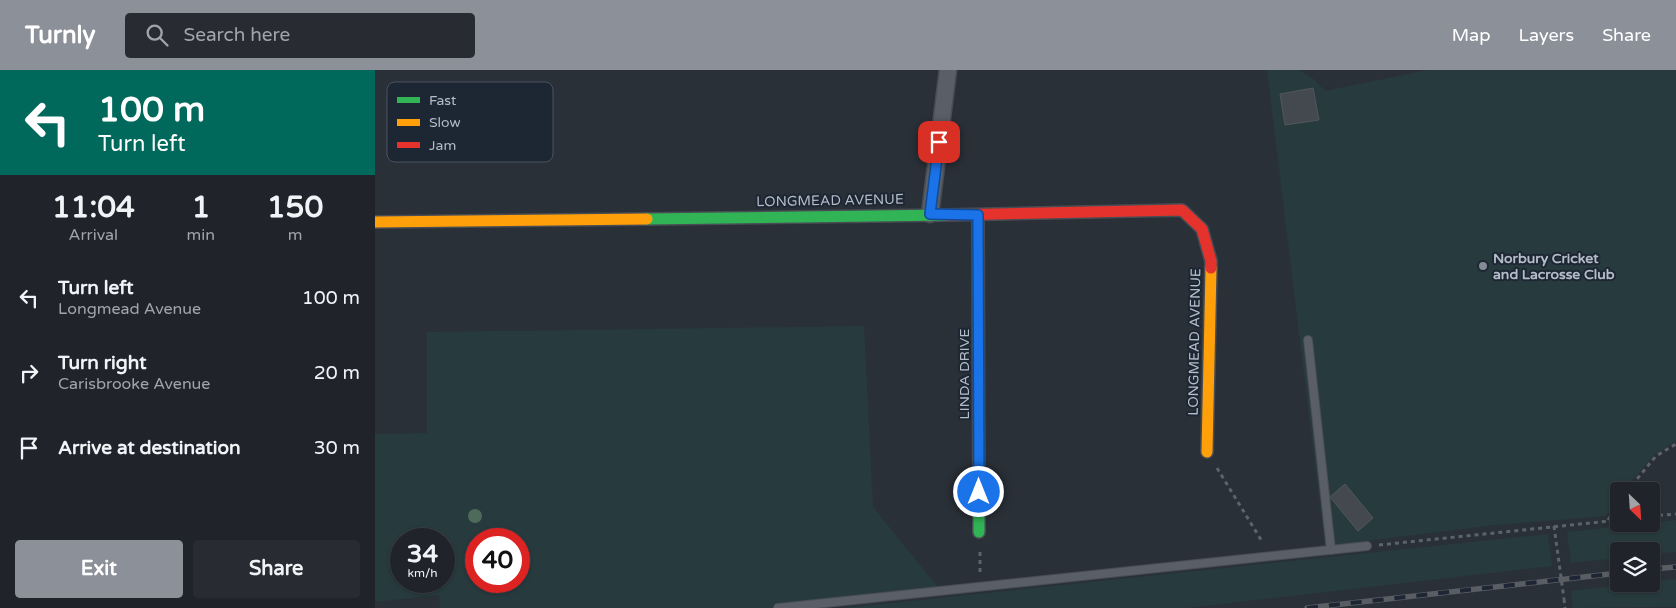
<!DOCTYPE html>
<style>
:root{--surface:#20242a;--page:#282c32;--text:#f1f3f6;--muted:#a2a4a8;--line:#3d4147;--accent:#8c9099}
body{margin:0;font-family:"Varela Round",sans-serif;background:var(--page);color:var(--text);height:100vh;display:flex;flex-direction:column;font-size:19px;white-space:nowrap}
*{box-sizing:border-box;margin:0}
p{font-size:16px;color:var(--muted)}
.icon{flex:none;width:28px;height:28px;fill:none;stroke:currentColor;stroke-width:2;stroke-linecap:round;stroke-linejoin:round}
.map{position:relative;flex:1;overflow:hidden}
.side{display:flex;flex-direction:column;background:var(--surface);width:375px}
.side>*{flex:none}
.guide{background:#00695c;color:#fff;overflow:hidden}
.needle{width:32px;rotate:155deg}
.controls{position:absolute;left:1235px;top:412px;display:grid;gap:10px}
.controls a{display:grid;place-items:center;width:50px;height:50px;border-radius:5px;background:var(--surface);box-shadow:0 1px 4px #0004,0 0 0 1px var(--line);font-size:25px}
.speed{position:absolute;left:15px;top:458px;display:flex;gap:10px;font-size:25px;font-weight:700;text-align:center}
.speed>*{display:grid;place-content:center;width:65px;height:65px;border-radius:50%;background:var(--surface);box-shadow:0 1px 4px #0004,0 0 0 1px var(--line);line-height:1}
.speed small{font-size:12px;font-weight:400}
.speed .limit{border:8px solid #d22;background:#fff;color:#111}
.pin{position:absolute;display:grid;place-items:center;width:42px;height:42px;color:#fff;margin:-21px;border-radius:10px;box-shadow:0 2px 8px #0006}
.me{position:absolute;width:55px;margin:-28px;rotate:0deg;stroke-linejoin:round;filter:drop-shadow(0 0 4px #0008)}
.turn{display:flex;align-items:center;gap:18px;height:105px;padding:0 15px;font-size:22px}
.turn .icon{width:65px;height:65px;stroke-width:2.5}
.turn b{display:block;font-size:35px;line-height:42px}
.eta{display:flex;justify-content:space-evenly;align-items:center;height:85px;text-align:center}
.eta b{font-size:30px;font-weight:700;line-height:35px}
.action{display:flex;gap:10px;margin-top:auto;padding:10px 15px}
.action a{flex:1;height:58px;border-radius:5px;background:var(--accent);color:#fff;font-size:20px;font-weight:700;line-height:58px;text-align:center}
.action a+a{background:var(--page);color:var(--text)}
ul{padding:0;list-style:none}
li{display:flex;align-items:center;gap:15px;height:75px;padding:0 15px}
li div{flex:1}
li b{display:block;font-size:19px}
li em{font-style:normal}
header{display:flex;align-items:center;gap:30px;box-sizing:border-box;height:70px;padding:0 25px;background:var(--accent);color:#fff}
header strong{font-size:24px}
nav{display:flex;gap:28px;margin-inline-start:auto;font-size:18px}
.search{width:350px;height:45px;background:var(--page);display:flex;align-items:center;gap:12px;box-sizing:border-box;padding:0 18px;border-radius:5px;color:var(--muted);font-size:19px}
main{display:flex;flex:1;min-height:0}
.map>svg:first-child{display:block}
.green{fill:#273a3e;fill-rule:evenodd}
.building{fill:#444950;stroke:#52575f}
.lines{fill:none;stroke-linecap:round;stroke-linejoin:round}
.lane-casing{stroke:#484c53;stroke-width:10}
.street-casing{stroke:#484c53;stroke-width:19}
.fast-casing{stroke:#484c53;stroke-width:14}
.slow-casing{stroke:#484c53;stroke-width:14}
.jam-casing{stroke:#484c53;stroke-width:14}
.path{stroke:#5d636a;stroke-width:3;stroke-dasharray:4 4;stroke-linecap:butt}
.lane{stroke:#5a5e66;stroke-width:8}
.street{stroke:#5a5e66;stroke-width:16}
.fast{stroke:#30b455;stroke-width:11}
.slow{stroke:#ff9f0a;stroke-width:11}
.jam{stroke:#e5322d;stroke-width:11}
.rail-casing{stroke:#595d64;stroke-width:5.5}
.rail{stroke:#1d2633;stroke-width:4;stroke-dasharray:11;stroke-linecap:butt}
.path-bridge{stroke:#5d636a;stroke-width:3;stroke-dasharray:4 4;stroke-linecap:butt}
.tree{fill:#4e6a5a}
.route-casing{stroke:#114b97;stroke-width:12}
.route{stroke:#1a73e8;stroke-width:9}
.poi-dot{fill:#848b96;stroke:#1d2633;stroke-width:2}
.labels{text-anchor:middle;stroke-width:4;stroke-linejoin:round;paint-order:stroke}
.street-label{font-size:14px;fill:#b4bcc9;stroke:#1d2633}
.poi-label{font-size:14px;font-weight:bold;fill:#b4bcc9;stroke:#1d2633;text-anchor:start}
.key{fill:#1d2633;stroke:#4a5360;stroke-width:1}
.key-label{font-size:14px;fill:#b4bcc9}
</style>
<header>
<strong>Turnly</strong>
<div class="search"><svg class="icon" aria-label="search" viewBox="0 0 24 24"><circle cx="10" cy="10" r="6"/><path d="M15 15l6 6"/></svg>Search here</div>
<nav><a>Map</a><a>Layers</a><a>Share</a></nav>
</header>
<main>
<section class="side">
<div class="guide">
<div class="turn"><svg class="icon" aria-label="left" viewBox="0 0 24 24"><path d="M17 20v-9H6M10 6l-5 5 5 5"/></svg><div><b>100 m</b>Turn left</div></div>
</div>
<div class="eta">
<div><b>11:04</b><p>Arrival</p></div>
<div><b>1</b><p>min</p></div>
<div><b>150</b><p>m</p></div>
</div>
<ul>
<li><svg class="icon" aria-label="left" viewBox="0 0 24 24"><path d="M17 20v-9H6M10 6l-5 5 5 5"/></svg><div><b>Turn left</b><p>Longmead Avenue</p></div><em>100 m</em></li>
<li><svg class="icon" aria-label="right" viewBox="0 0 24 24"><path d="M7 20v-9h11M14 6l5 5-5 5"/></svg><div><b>Turn right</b><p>Carisbrooke Avenue</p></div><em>20 m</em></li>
<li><svg class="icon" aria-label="arrive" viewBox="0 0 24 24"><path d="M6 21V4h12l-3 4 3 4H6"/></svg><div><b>Arrive at destination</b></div><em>30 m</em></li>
</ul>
<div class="action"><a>Exit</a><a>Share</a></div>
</section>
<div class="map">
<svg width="1301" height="538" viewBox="0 0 1301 538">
<rect width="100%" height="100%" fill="#2a3038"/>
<!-- green -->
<g class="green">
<path d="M 892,0 L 924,0 L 940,10 L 950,21 L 1053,0 L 1301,0 L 1301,371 L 1279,385 L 1248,421 L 1244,421 L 1244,428 L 1231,446 L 1120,455 L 950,476 Z"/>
<path d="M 489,256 L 498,437 L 566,521 L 410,538 L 65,538 L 64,525 L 0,532 L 0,364 L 52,363 L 52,262 ZM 26,469 L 69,469 L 69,511 L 26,511 ZM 101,469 L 144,469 L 144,511 L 101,511 Z"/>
<path d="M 1301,450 L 1301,482 L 1276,484 L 1276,481 L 1244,481 L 1244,488 L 1196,493 L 1192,462 Z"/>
<path d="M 1173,464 L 1177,496 L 812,538 L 468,538 Z"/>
<path d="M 1301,509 L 1301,537 L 1198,538 L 1196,521 Z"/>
</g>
<!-- building -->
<g class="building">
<path d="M 938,18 L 944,50 L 910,55 L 905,24 Z"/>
<path d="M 970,414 L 998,448 L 983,461 L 955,427 Z"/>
</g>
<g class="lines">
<!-- lane casing -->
<g class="lane-casing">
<g id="lane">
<path d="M 933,270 L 956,480"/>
<path d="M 403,538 L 992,476"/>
</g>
</g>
<!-- street casing -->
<g class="street-casing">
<path id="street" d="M 555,144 L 573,0"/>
</g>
<!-- fast casing -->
<g class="fast-casing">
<g id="fast">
<path d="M 603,145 L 604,462"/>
<path d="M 272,149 L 572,145"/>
</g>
</g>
<!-- slow casing -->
<g class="slow-casing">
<g id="slow">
<path d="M 0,152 L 272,149"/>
<path d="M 832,382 L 836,198"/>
</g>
</g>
<!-- jam casing -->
<g class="jam-casing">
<path id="jam" d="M 572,145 L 807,140 L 827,159 L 836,191 L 836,198"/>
</g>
<!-- path -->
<g class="path">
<path d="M 842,398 L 888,473"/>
<path d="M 1252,421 L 1281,386 L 1301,374"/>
<path d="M 1276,446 L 1301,444"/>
<path d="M 1233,450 L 1244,434"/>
<path d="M 1004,475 L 1244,450"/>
<path d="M 605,482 L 605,504"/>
<path d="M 1189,529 L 1190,538"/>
</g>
<!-- lane -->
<use href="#lane" class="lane"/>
<!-- street -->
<use href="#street" class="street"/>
<!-- fast -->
<use href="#fast" class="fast"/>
<!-- slow -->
<use href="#slow" class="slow"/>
<!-- jam -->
<use href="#jam" class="jam"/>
<!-- rail casing -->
<g class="rail-casing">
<g id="rail">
<path d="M 1276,499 L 1301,497"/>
<path d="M 932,538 L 1244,503"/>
</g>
</g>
<!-- rail -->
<use href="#rail" class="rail"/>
<!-- path-bridge -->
<path class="path-bridge" d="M 1179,456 L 1189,529"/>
</g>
<!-- trees -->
<circle class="tree" cx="100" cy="446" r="7"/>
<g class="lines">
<!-- route casing -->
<g class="route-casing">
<path id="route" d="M 564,72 L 555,144 L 603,145 L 604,422"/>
</g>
<!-- route -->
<use href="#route" class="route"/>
</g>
<!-- markers -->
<circle class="poi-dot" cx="1108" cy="196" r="5"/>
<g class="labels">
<!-- street labels -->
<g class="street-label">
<text transform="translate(455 130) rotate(-1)" y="5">LONGMEAD AVENUE</text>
<text transform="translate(819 272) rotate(-89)" y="5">LONGMEAD AVENUE</text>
<text transform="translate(589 304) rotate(-90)" y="5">LINDA DRIVE</text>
</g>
<!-- poi labels -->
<g class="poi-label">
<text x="1118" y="193">Norbury Cricket<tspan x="1118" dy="16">and Lacrosse Club</tspan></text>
</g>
</g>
<!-- legend -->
<rect x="12" y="12" width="166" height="80" rx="8" class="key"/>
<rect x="22" y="27" width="23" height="6" fill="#30b455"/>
<rect x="22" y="49" width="23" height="7" fill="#ff9f0a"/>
<rect x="22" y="72" width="23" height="6" fill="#e5322d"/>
<g class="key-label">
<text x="54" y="35">Fast</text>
<text x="54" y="57">Slow</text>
<text x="54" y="80">Jam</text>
</g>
</svg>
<div class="controls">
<a><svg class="needle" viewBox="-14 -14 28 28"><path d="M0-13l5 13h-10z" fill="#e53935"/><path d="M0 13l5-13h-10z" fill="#a2a4a8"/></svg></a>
<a><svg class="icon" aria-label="layers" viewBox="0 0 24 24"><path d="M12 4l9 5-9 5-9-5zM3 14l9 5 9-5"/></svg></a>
</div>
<div class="speed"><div>34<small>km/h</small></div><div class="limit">40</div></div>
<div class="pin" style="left:564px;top:72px;background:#d93025"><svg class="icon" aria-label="arrive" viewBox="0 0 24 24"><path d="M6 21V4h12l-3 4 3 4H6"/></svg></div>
<svg class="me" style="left:604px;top:422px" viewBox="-20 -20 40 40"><circle r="17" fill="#1a73e8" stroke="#fff" stroke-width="3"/><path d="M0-11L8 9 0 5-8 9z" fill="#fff"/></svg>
</div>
</main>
